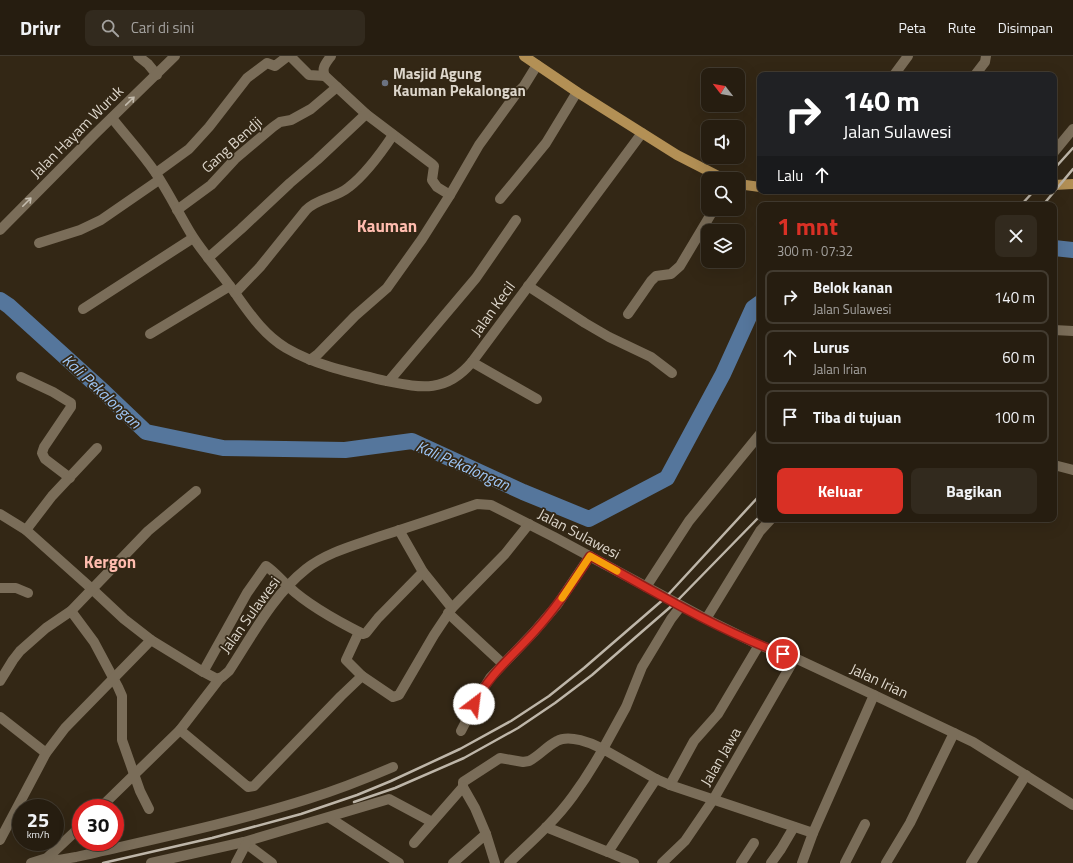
<!DOCTYPE html>
<html lang="id">
<meta charset="utf-8">
<style>
:root{--surface:#261d10;--page:#322a1e;--text:#f1f3f6;--muted:#a4a29f;--line:#423b30;--accent:#d93025}
body{margin:0;font-family:"Titillium Web",sans-serif;background:var(--page);color:var(--text);height:100vh;display:flex;flex-direction:column;font-size:15px;white-space:nowrap}
*{box-sizing:border-box;margin:0}
p{font-size:13px;color:var(--muted)}
.icon{flex:none;width:22px;height:22px;fill:none;stroke:currentColor;stroke-width:2;stroke-linecap:round;stroke-linejoin:round}
.map{position:relative;flex:1;overflow:hidden}
.side{position:absolute;left:757px;top:146px;width:300px;height:320px;display:flex;flex-direction:column;background:var(--surface);border-radius:8px;box-shadow:0 4px 16px #0002,0 0 0 1px var(--line)}
.side>*{flex:none}
.banner{position:absolute;left:757px;top:16px;width:300px;height:122px;border-radius:8px;box-shadow:0 4px 16px #0002,0 0 0 1px var(--line);background:#202124;color:#fff;overflow:hidden}
.needle{width:26px;rotate:301deg}
.controls{position:absolute;left:701px;top:12px;display:grid;gap:8px}
.controls a{display:grid;place-items:center;width:44px;height:44px;border-radius:8px;background:var(--surface);box-shadow:0 4px 16px #0002,0 0 0 1px var(--line);font-size:20px}
.speed{position:absolute;left:12px;top:743px;display:flex;gap:8px;font-size:20px;font-weight:700;text-align:center}
.speed>*{display:grid;place-content:center;width:52px;height:52px;border-radius:50%;background:var(--surface);box-shadow:0 4px 16px #0002,0 0 0 1px var(--line);line-height:1}
.speed small{font-size:10px;font-weight:400}
.speed .limit{border:6px solid #d22;background:#fff;color:#111}
.pin{position:absolute;display:grid;place-items:center;width:34px;height:34px;color:#fff;margin:-17px;border:2px solid #fff;border-radius:50%;box-shadow:0 1px 4px #0007}
.me{position:absolute;width:44px;margin:-22px;rotate:30deg;stroke-linejoin:round;filter:drop-shadow(0 0 3px #0008)}
.turn{display:flex;align-items:center;gap:14px;height:84px;padding:0 20px;font-size:18px}
.turn .icon{width:52px;height:52px;stroke-width:2.5}
.turn b{display:block;font-size:28px;line-height:34px}
.then{display:flex;align-items:center;height:38px;padding:0 20px;background:#0003;gap:8px;font-size:15px}
.round{display:grid;place-items:center;flex:none;width:42px;height:42px;border-radius:8px;background:var(--page)}
.summary{display:flex;align-items:center;justify-content:space-between;height:68px;padding:0 20px}
h1{font-size:24px;font-weight:700;line-height:30px;color:var(--accent)}
.action{display:flex;gap:8px;margin-top:auto;padding:8px 20px}
.action a{flex:1;height:46px;border-radius:8px;background:var(--accent);color:#fff;font-size:16px;font-weight:700;line-height:46px;text-align:center}
.action a+a{background:var(--page);color:var(--text)}
ul{padding:0;list-style:none}
li{display:flex;align-items:center;gap:12px;height:54px;margin:0 8px 6px;padding:0 12px;border:2px solid var(--line);border-radius:8px}
li div{flex:1}
li b{display:block;font-size:15px}
li em{font-style:normal}
header{display:flex;align-items:center;gap:24px;box-sizing:border-box;height:56px;padding:0 20px;background:var(--surface);border-bottom:1px solid var(--line)}
header strong{font-size:19px}
nav{display:flex;gap:22px;margin-inline-start:auto;font-size:14px}
.search{width:280px;height:36px;background:var(--page);display:flex;align-items:center;gap:10px;box-sizing:border-box;padding:0 14px;border-radius:8px;color:var(--muted);font-size:15px}
.map>svg:first-child{display:block}
.lines{fill:none;stroke-linecap:round;stroke-linejoin:round}
.river{stroke:#55769c;stroke-width:16}
.minor{stroke:#7a6d59;stroke-width:10}
.major{stroke:#b39055;stroke-width:10}
.rail{stroke:#beb6a9;stroke-width:2.5}
.oneway{stroke:#c4bcae}
.route-casing{stroke:#8d1f18;stroke-width:10}
.route{stroke:#d93025;stroke-width:7}
.slow{stroke:#f59e0b;stroke-width:7}
.worship-dot{fill:#6b7280;stroke:#332715;stroke-width:1.5}
.labels{text-anchor:middle;stroke-width:3.5;stroke-linejoin:round;paint-order:stroke}
.poi-label{font-size:15px;font-weight:bold;fill:#ddd6cb;stroke:#332715;text-anchor:start}
.street-label{font-size:15px;fill:#ddd6cb;stroke:#332715}
.water-label{font-size:16px;font-style:italic;fill:#9fc7f7;stroke:#332715}
.quarter-label{font-size:17px;font-weight:bold;fill:#ffbcae;stroke:#332715}
</style>
<header>
<strong>Drivr</strong>
<div class="search"><svg class="icon" aria-label="search" viewBox="0 0 24 24"><circle cx="10" cy="10" r="6"/><path d="M15 15l6 6"/></svg>Cari di sini</div>
<nav><a>Peta</a><a>Rute</a><a>Disimpan</a></nav>
</header>
<div class="map">
<svg width="1073" height="807" viewBox="0 0 1073 807">
<rect width="100%" height="100%" fill="#332715"/>
<g class="lines">
<!-- river -->
<g class="river">
<path d="M 1054,192 L 1073,194"/>
<path d="M 0,244 L 9,250 L 104,336 L 146,376 L 223,392 L 345,394 L 412,385 L 523,436 L 589,463 L 667,422 L 723,318 L 753,252 L 760,247"/>
</g>
<!-- minor -->
<g class="minor">
<path d="M 138,0 L 148,8 L 157,19"/>
<path d="M 290,0 L 309,19 L 325,20"/>
<path d="M 331,0 C 326,7 321,12 325,20 L 366,58 L 432,108 L 434,110 L 432,124 L 437,131 L 450,139"/>
<path d="M 894,19 L 908,0"/>
<path d="M 975,19 L 985,6 L 986,0"/>
<path d="M 112,62 C 126,80 142,97 155,116 C 169,137 180,160 193,181 C 206,201 222,218 235,237 C 250,258 264,279 286,292 C 317,310 352,317 386,325 C 422,332 446,337 472,306 L 642,77"/>
<path d="M 1054,96 L 1073,73"/>
<path d="M 156,117 L 189,93 L 209,71 L 247,22 L 267,7 L 275,10 L 288,0"/>
<path d="M 500,143 L 546,87 L 577,36"/>
<path d="M 177,154 L 211,129 L 235,103 L 273,71 L 280,66 L 291,64 L 311,53 L 337,31"/>
<path d="M 0,174 L 95,78 L 175,0"/>
<path d="M 39,187 L 80,174 L 101,164 L 159,124"/>
<path d="M 208,202 L 241,173 L 290,127 L 317,104 L 366,58"/>
<path d="M 528,230 L 585,267 L 609,281 L 651,301 L 672,317"/>
<path d="M 235,237 L 260,211 L 306,154 C 318,142 336,142 349,131 C 366,118 381,97 393,79"/>
<path d="M 83,253 L 193,182"/>
<path d="M 628,258 L 651,225 L 656,220 L 671,218 L 680,210 L 714,153"/>
<path d="M 1054,274 L 1073,275"/>
<path d="M 150,278 L 230,230"/>
<path d="M 310,304 L 318,298 L 355,260 L 387,232 L 422,183 L 450,139 L 479,89 L 516,38 L 524,30 L 537,9"/>
<path d="M 472,306 L 537,343"/>
<path d="M 21,321 L 53,336 L 71,347 L 71,351 L 44,391 L 42,397 L 45,403 L 70,422"/>
<path d="M 389,325 L 476,222 L 516,164"/>
<path d="M 1054,409 L 1073,414"/>
<path d="M 0,458 L 26,474 L 92,533 L 124,563 L 151,584 L 200,614 L 217,623 L 222,621 L 229,615 C 252,580 273,539 306,513 C 327,496 356,489 381,480 C 413,470 445,459 477,448 L 491,449 L 554,481 L 706,563 L 759,589 L 795,602 L 874,639 L 973,686 L 1073,749"/>
<path d="M 26,474 L 52,440 L 97,392"/>
<path d="M 399,474 L 423,516 L 452,552"/>
<path d="M 646,531 L 689,465 L 760,378"/>
<path d="M 0,532 L 16,532 L 28,537"/>
<path d="M 71,555 L 94,586 L 118,631 L 122,640 L 122,684 L 140,735 L 149,753"/>
<path d="M 448,557 L 503,608"/>
<path d="M 706,563 L 760,475 L 771,463"/>
<path d="M 359,576 L 346,604 L 362,620"/>
<path d="M 203,616 L 247,537 L 266,510 C 275,516 281,524 289,531 C 307,548 341,567 363,578 L 366,577 L 378,562 L 423,516"/>
<path d="M 0,625 L 13,604 L 20,595 L 46,572 L 71,555 L 148,475 L 196,435"/>
<path d="M 0,661 L 46,697"/>
<path d="M 180,674 L 248,731 L 254,730 L 341,640 L 362,620 L 393,641 L 399,639 L 434,579 L 452,552 L 505,498 L 529,468"/>
<path d="M 461,675 L 479,640 L 490,622 L 534,576 L 557,549 L 590,500"/>
<path d="M 670,729 L 694,685 L 718,658 L 759,589"/>
<path d="M 100,752 L 180,674 L 220,622"/>
<path d="M 330,762 L 399,807"/>
<path d="M 546,771 L 608,796"/>
<path d="M 486,778 L 475,752 L 463,731 L 463,726 L 500,702 L 523,706 L 529,705 C 539,700 547,690 557,685 C 569,678 592,687 603,693 L 626,651 L 642,611 L 671,563 L 681,550"/>
<path d="M 0,784 L 46,697 L 65,672 L 151,584"/>
<path d="M 244,786 L 272,807"/>
<path d="M 414,787 L 463,731"/>
<path d="M 47,802 L 59,804 L 76,801 C 154,783 232,767 308,743 C 337,734 365,723 393,711"/>
<path d="M 31,807 L 47,802 L 81,770"/>
<path d="M 151,807 L 244,786 L 389,743 L 432,766"/>
<path d="M 236,807 L 246,788"/>
<path d="M 453,807 L 486,778 L 495,807"/>
<path d="M 509,807 C 531,786 555,765 573,740 C 584,725 594,709 603,693 L 656,723 L 670,729 L 813,777 L 874,639"/>
<path d="M 634,807 L 608,796 L 656,723"/>
<path d="M 662,807 L 685,785 L 713,744 L 795,602"/>
<path d="M 741,807 L 754,787"/>
<path d="M 771,807 L 781,793 L 794,771"/>
<path d="M 802,807 L 813,777"/>
<path d="M 845,807 L 865,768"/>
<path d="M 886,807 L 910,767 L 954,677"/>
<path d="M 971,807 L 1026,719"/>
</g>
<!-- major -->
<g class="major">
<path d="M 524,0 L 577,36 L 677,99 L 724,123"/>
<path d="M 738,128 L 760,131"/>
<path d="M 1054,129 L 1073,128"/>
</g>
<!-- rail -->
<g class="rail">
<path d="M 1054,113 L 1073,92"/>
<path d="M 1021,149 L 1034,135"/>
<path d="M 1043,149 L 1073,113"/>
<path d="M 354,746 L 395,732 L 464,702 L 518,672 L 555,647 L 592,619 L 675,547 L 760,460"/>
<path d="M 103,807 L 212,782 L 301,758 L 357,739 L 391,725 L 460,693 L 511,665 L 549,640 L 584,612 L 665,542 L 760,439"/>
</g>
</g>
<!-- one-way arrows -->
<defs><path id="oneway-shaft" d="M-6 0H5M1.5-3L5.5 0L1.5 3" fill="none" stroke-width="1.6" stroke-linecap="round" stroke-linejoin="round"/></defs>
<g class="oneway">
<use href="#oneway-shaft" transform="translate(130 45) rotate(-44)"/>
<use href="#oneway-shaft" transform="translate(27 146) rotate(-45)"/>
</g>
<g class="lines">
<!-- route casing -->
<g class="route-casing">
<path id="route" d="M 474,648 C 491,616 512,601 535,575 C 556,552 573,527 590,500 C 653,535 716,573 783,598"/>
</g>
<!-- route -->
<use href="#route" class="route"/>
<!-- slow -->
<path class="slow" d="M 562,542 L 590,500 L 617,515"/>
</g>
<!-- markers -->
<circle class="worship-dot" cx="385" cy="27" r="4"/>
<g class="labels">
<!-- poi labels -->
<g class="poi-label">
<text x="393" y="23">Masjid Agung<tspan x="393" dy="17">Kauman Pekalongan</tspan></text>
</g>
<!-- street labels -->
<g class="street-label">
<text transform="translate(77 76) rotate(-45)" y="5">Jalan Hayam Wuruk</text>
<text transform="translate(232 89) rotate(-42)" y="5">Gang Bendji</text>
<text transform="translate(493 253) rotate(-54)" y="5">Jalan Kecil</text>
<text transform="translate(579 478) rotate(28)" y="5">Jalan Sulawesi</text>
<text transform="translate(250 559) rotate(-54)" y="5">Jalan Sulawesi</text>
<text transform="translate(879 625) rotate(25)" y="5">Jalan Irian</text>
<text transform="translate(721 701) rotate(-60)" y="5">Jalan Jawa</text>
</g>
<!-- water labels -->
<g class="water-label">
<text transform="translate(102 335) rotate(43)" y="6">Kali Pekalongan</text>
<text transform="translate(463 409) rotate(24)" y="6">Kali Pekalongan</text>
</g>
<!-- quarter labels -->
<g class="quarter-label">
<text x="387" y="176">Kauman</text>
<text x="110" y="512">Kergon</text>
</g>
</g>
</svg>
<div class="controls">
<a><svg class="needle" viewBox="-14 -14 28 28"><path d="M0-13l5 13h-10z" fill="#e53935"/><path d="M0 13l5-13h-10z" fill="#a4a29f"/></svg></a>
<a><svg class="icon" aria-label="sound" viewBox="0 0 24 24"><path d="M4 9h4l5-4v14l-5-4H4zM17 9q2 3 0 6"/></svg></a>
<a><svg class="icon" aria-label="search" viewBox="0 0 24 24"><circle cx="10" cy="10" r="6"/><path d="M15 15l6 6"/></svg></a>
<a><svg class="icon" aria-label="layers" viewBox="0 0 24 24"><path d="M12 4l9 5-9 5-9-5zM3 14l9 5 9-5"/></svg></a>
</div>
<div class="speed"><div>25<small>km/h</small></div><div class="limit">30</div></div>
<div class="pin" style="left:783px;top:598px;background:#d93025"><svg class="icon" aria-label="arrive" viewBox="0 0 24 24"><path d="M6 21V4h12l-3 4 3 4H6"/></svg></div>
<svg class="me" style="left:474px;top:648px" viewBox="-20 -20 40 40"><circle r="19" fill="#fff"/><path d="M0-13L10 11 0 6-10 11z" fill="#d93025"/></svg>
<div class="banner">
<div class="turn"><svg class="icon" aria-label="right" viewBox="0 0 24 24"><path d="M7 20v-9h11M14 6l5 5-5 5"/></svg><div><b>140 m</b>Jalan Sulawesi</div></div>
<div class="then">Lalu<svg class="icon" aria-label="ahead" viewBox="0 0 24 24"><path d="M12 20V5M6 11l6-6 6 6"/></svg></div>
</div>
<section class="side">
<div class="summary"><div><h1>1 mnt</h1><p>300 m · 07:32</p></div><a class="round"><svg class="icon" aria-label="close" viewBox="0 0 24 24"><path d="M6 6l12 12M18 6L6 18"/></svg></a></div>
<ul>
<li><svg class="icon" aria-label="right" viewBox="0 0 24 24"><path d="M7 20v-9h11M14 6l5 5-5 5"/></svg><div><b>Belok kanan</b><p>Jalan Sulawesi</p></div><em>140 m</em></li>
<li><svg class="icon" aria-label="ahead" viewBox="0 0 24 24"><path d="M12 20V5M6 11l6-6 6 6"/></svg><div><b>Lurus</b><p>Jalan Irian</p></div><em>60 m</em></li>
<li><svg class="icon" aria-label="arrive" viewBox="0 0 24 24"><path d="M6 21V4h12l-3 4 3 4H6"/></svg><div><b>Tiba di tujuan</b></div><em>100 m</em></li>
</ul>
<div class="action"><a>Keluar</a><a>Bagikan</a></div>
</section>
</div>
